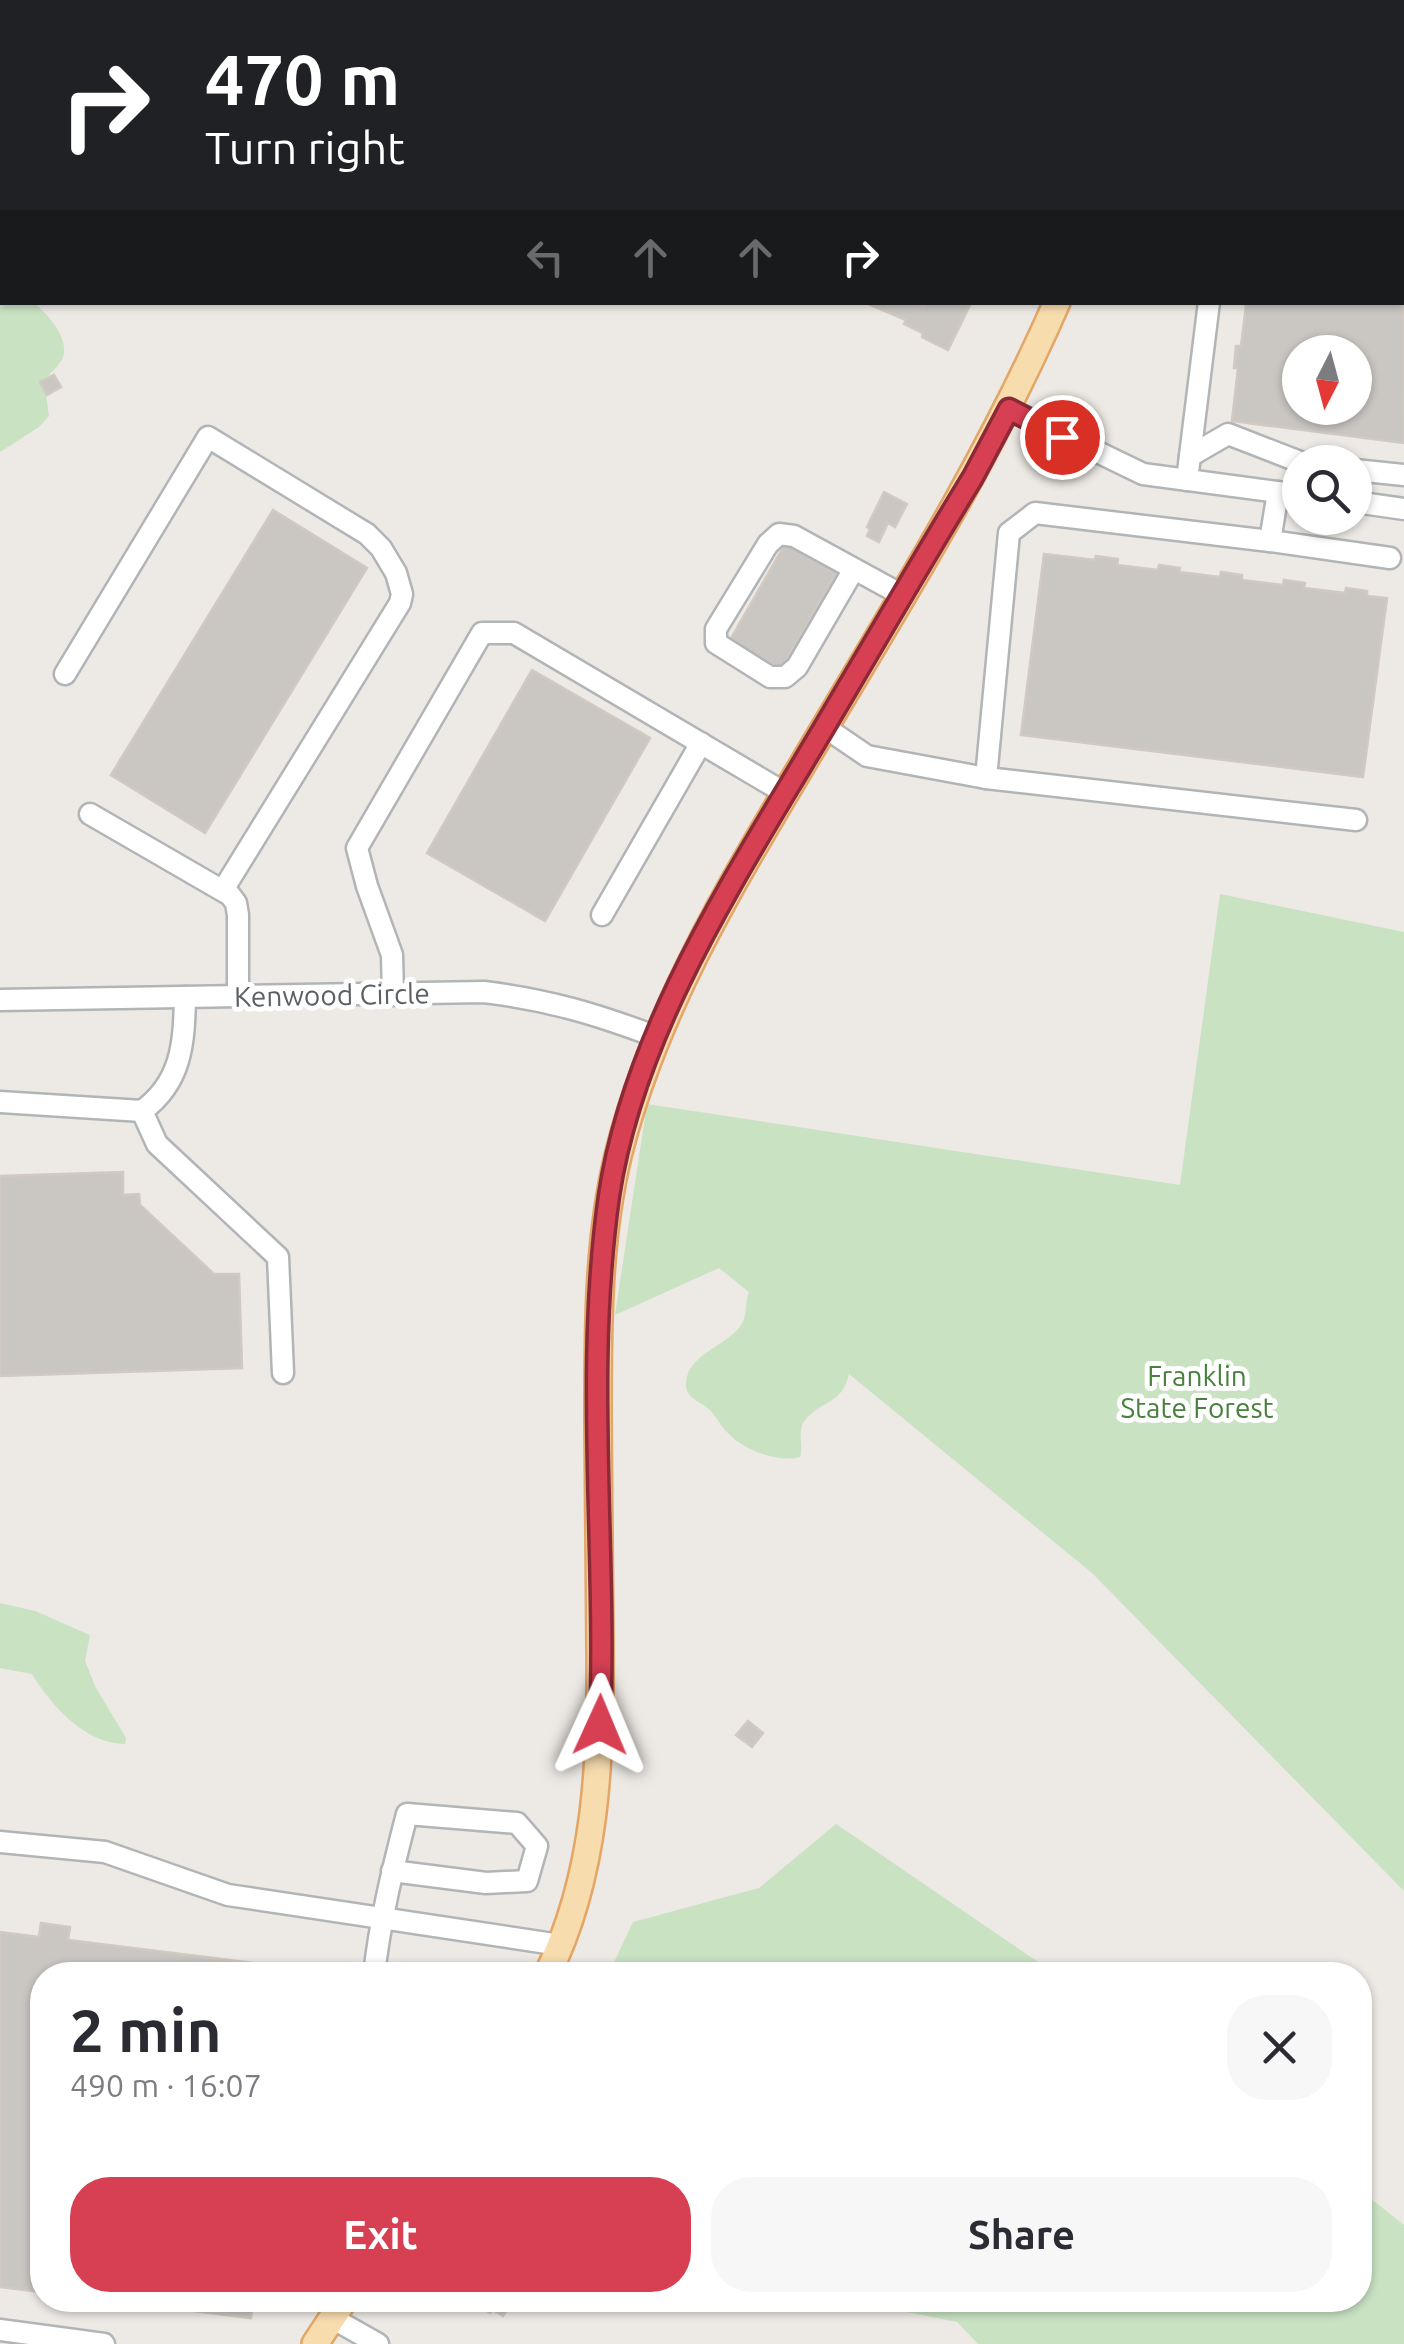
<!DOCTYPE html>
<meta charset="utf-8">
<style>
:root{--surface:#fff;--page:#f7f7f7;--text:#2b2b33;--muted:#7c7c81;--accent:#d73f53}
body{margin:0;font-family:Ubuntu,sans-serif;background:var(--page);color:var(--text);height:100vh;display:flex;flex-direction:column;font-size:38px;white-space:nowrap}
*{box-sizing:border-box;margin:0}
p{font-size:32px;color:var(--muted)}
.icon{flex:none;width:55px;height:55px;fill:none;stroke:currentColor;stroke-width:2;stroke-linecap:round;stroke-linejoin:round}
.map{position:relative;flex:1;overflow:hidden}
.side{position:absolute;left:30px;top:1962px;width:1342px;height:350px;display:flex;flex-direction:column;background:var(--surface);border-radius:40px;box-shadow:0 2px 8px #0004}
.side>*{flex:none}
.guide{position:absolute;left:0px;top:0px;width:1405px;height:305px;box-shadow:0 2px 8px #0004;background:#202124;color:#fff;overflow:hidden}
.needle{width:65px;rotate:186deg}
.fabs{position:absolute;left:1282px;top:335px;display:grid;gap:20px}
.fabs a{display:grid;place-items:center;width:90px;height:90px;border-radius:50%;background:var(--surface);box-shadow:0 2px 8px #0004;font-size:50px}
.pin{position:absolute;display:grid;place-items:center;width:85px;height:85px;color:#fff;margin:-42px;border:5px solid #fff;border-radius:50%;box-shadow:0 2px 10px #0007}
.me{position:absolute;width:110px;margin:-55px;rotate:1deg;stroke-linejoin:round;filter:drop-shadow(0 0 8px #0008)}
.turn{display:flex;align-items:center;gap:35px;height:210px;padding:0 40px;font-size:45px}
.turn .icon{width:130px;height:130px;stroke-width:2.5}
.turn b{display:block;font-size:70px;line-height:85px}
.lanes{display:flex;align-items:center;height:95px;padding:0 40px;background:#0003;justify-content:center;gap:50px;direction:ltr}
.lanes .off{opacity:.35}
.round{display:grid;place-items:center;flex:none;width:105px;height:105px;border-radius:40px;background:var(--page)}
.overview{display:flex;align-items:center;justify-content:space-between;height:170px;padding:0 40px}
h1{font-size:60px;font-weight:700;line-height:75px}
.action{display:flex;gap:20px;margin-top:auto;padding:20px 40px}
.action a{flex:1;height:115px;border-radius:40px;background:var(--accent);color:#fff;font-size:40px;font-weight:700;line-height:115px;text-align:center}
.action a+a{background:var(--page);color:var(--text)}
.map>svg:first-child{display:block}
.green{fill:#c9e2c2}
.building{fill:#cac6c2;stroke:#d1c9c2;stroke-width:2.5;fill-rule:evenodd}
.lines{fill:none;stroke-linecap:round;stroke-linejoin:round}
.minor-casing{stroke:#b1b5b7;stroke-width:25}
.major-casing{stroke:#e3a666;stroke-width:30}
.minor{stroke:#fff;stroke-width:20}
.major{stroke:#f7dcae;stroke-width:25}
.route-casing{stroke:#8c2936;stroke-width:25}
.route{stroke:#d73f53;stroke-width:18}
.labels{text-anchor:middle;stroke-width:10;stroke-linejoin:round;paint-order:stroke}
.street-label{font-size:28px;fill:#5c6063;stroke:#fff}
.park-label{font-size:28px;fill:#48803d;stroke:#fff}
</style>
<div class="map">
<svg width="1404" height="2344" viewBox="0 0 1404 2344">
<rect width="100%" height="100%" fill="#ede9e4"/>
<!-- green -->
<g class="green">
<path d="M 0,0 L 189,0 L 2,2 L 2,302 L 34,303 C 48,314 73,342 61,361 C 57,368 49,374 44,381 L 49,416 L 39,427 L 0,452 Z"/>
<path d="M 1220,894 L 1404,932 L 1404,1891 L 1092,1573 L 849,1374 C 842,1404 824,1399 806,1419 C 796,1429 804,1445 800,1457 C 778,1463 744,1450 729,1434 C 721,1427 717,1417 710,1410 C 701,1401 685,1399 686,1383 C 688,1352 730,1346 743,1322 C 747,1314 745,1301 749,1292 L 719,1268 L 615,1315 L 647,1104 L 1180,1185 Z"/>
<path d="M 0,1603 L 35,1611 L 90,1635 L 85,1661 L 96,1688 L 126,1738 L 125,1744 C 85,1744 51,1705 32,1674 L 0,1668 Z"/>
<path d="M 836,1824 L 1057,1975 L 608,1975 L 633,1922 L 759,1888 Z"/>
<path d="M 1360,2190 L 1404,2225 L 1404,2344 L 978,2344 L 957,2322 L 847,2300 L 1360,2300 Z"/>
</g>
<!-- building -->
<g class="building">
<path d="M 1402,28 L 1404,443 L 1232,421 L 1238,368 L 1234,368 L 1236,346 L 1241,346 L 1246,306 L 1243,302 L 1402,302 ZM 1300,352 L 1355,352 L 1355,408 L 1300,408 Z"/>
<path d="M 864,302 L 917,302 L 923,307 L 928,302 L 970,305 L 948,350 L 922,337 L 923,333 L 904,324 L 906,320 Z"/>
<path d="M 54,375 L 61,387 L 47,395 L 40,382 Z"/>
<path d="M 884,492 L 907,504 L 895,527 L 888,523 L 879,542 L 867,536 L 870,529 L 867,527 Z"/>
<path d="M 273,510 L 367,568 L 205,833 L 111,775 Z"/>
<path d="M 785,544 L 836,574 L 781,669 L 730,640 Z"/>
<path d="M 1044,554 L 1095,560 L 1096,556 L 1118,559 L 1117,565 L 1158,570 L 1159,565 L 1180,568 L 1179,572 L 1220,577 L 1221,572 L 1242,575 L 1242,580 L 1283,585 L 1284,580 L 1305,583 L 1304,588 L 1345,593 L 1346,588 L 1367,591 L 1367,596 L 1387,598 L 1363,777 L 1021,735 Z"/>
<path d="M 532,670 L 650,738 L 545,921 L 427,853 Z"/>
<path d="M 123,1172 L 123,1195 L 139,1194 L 140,1205 L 214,1274 L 239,1274 L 242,1368 L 0,1376 L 0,1176 Z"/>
<path d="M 748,1721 L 763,1733 L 752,1747 L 736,1735 Z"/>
<path d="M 41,1923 L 70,1927 L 68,1940 L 327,1972 L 326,1975 L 42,1975 L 42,2292 L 0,2287 L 0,1932 L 39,1937 Z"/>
<path d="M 105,2300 L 253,2300 L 251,2318 Z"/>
<path d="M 471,2300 L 499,2300 L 508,2308 L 503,2316 L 493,2310 L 490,2313 Z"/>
</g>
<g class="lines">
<!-- minor casing -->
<g class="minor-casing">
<g id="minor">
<path d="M 975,0 L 980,2"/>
<path d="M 1088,2 L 1089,0"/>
<path d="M 1247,2 L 1247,0"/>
<path d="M 1009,409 L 1143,474 L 1300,495"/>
<path d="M 1190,456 L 1228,434 L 1300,462"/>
<path d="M 1355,470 L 1404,475"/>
<path d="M 1187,480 L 1209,302"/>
<path d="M 1278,492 L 1270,541 L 1035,513 L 1009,533 L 986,778 L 1356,820"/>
<path d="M 1355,502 L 1404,509"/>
<path d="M 1270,541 L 1390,558"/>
<path d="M 854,569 L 797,667 L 785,677 L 770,677 L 716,643 L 716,629 L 768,544 L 779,534 L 794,536 L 902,595"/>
<path d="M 65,674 L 208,437 L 367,534 L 381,548 L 396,573 L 402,594 L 400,603 L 223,890"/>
<path d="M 823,726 L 867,756 L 986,778"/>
<path d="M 90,814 L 230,895 L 236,903 L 238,915 L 238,996"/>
<path d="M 602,915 L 701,743"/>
<path d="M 393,995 L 392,955 L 367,886 L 357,848 L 482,633 L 514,633 L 785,793"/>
<path d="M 0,1000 L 484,992 C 549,1000 596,1014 657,1037"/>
<path d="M 0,1102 L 142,1111 C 182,1082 184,1043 185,997"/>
<path d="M 142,1111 L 157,1144 L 278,1257 L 283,1373"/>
<path d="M 0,1842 L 105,1852 L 228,1895 L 560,1945"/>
<path d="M 374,1975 C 380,1920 393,1868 407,1814 L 517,1823 L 537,1846 L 527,1881 L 486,1883 L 392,1871"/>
<path d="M 332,2318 L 378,2344"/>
<path d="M 0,2330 L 104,2344"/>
</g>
</g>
<!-- major casing -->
<g class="major-casing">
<g id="major">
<path d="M 1160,2 L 1161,0"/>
<path d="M 547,1975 C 597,1875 601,1759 600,1649 C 599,1574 599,1499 598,1424 C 598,1335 597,1244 618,1156 C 653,1015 727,891 801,767 C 891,615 986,465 1057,302"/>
<path d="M 315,2344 L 344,2300"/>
</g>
</g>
<!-- minor -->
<use href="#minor" class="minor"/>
<!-- major -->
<use href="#major" class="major"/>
</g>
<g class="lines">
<!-- route casing -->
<g class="route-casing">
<path id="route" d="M 600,1725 C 607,1549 584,1371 609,1196 C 632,1041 724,895 803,763 C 860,668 915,572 973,477 L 1009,409 L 1062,437"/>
</g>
<!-- route -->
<use href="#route" class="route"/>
</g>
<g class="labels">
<!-- street labels -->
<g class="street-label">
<text transform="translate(332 995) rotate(-1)" y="10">Kenwood Circle</text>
</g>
<!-- park labels -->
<g class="park-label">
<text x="1197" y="1386">Franklin<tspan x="1197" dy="32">State Forest</tspan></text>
</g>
</g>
</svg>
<div class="fabs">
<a><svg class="needle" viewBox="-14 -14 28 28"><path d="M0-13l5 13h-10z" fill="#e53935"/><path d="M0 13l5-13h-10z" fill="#7c7c81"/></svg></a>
<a><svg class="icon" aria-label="search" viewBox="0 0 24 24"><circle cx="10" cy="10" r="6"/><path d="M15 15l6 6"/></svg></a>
</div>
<div class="pin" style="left:1062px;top:437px;background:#d93025"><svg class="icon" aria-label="arrive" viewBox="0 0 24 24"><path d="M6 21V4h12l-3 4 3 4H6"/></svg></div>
<svg class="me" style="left:600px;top:1725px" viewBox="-20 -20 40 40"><path d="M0-17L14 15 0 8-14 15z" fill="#d73f53" stroke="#fff" stroke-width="4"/></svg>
<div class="guide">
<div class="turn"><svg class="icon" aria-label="right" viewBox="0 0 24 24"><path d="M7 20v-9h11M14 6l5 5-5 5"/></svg><div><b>470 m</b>Turn right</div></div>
<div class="lanes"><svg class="icon off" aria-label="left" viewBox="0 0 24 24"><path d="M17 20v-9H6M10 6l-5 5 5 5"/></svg><svg class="icon off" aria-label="ahead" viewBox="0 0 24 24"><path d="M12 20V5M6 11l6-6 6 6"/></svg><svg class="icon off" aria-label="ahead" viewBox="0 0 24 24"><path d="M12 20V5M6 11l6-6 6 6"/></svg><svg class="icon" aria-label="right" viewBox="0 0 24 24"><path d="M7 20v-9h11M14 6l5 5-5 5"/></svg></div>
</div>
<section class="side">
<div class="overview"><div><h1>2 min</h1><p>490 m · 16:07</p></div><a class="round"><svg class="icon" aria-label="close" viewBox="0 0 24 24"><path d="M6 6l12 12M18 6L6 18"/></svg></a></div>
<div class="action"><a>Exit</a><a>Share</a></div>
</section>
</div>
